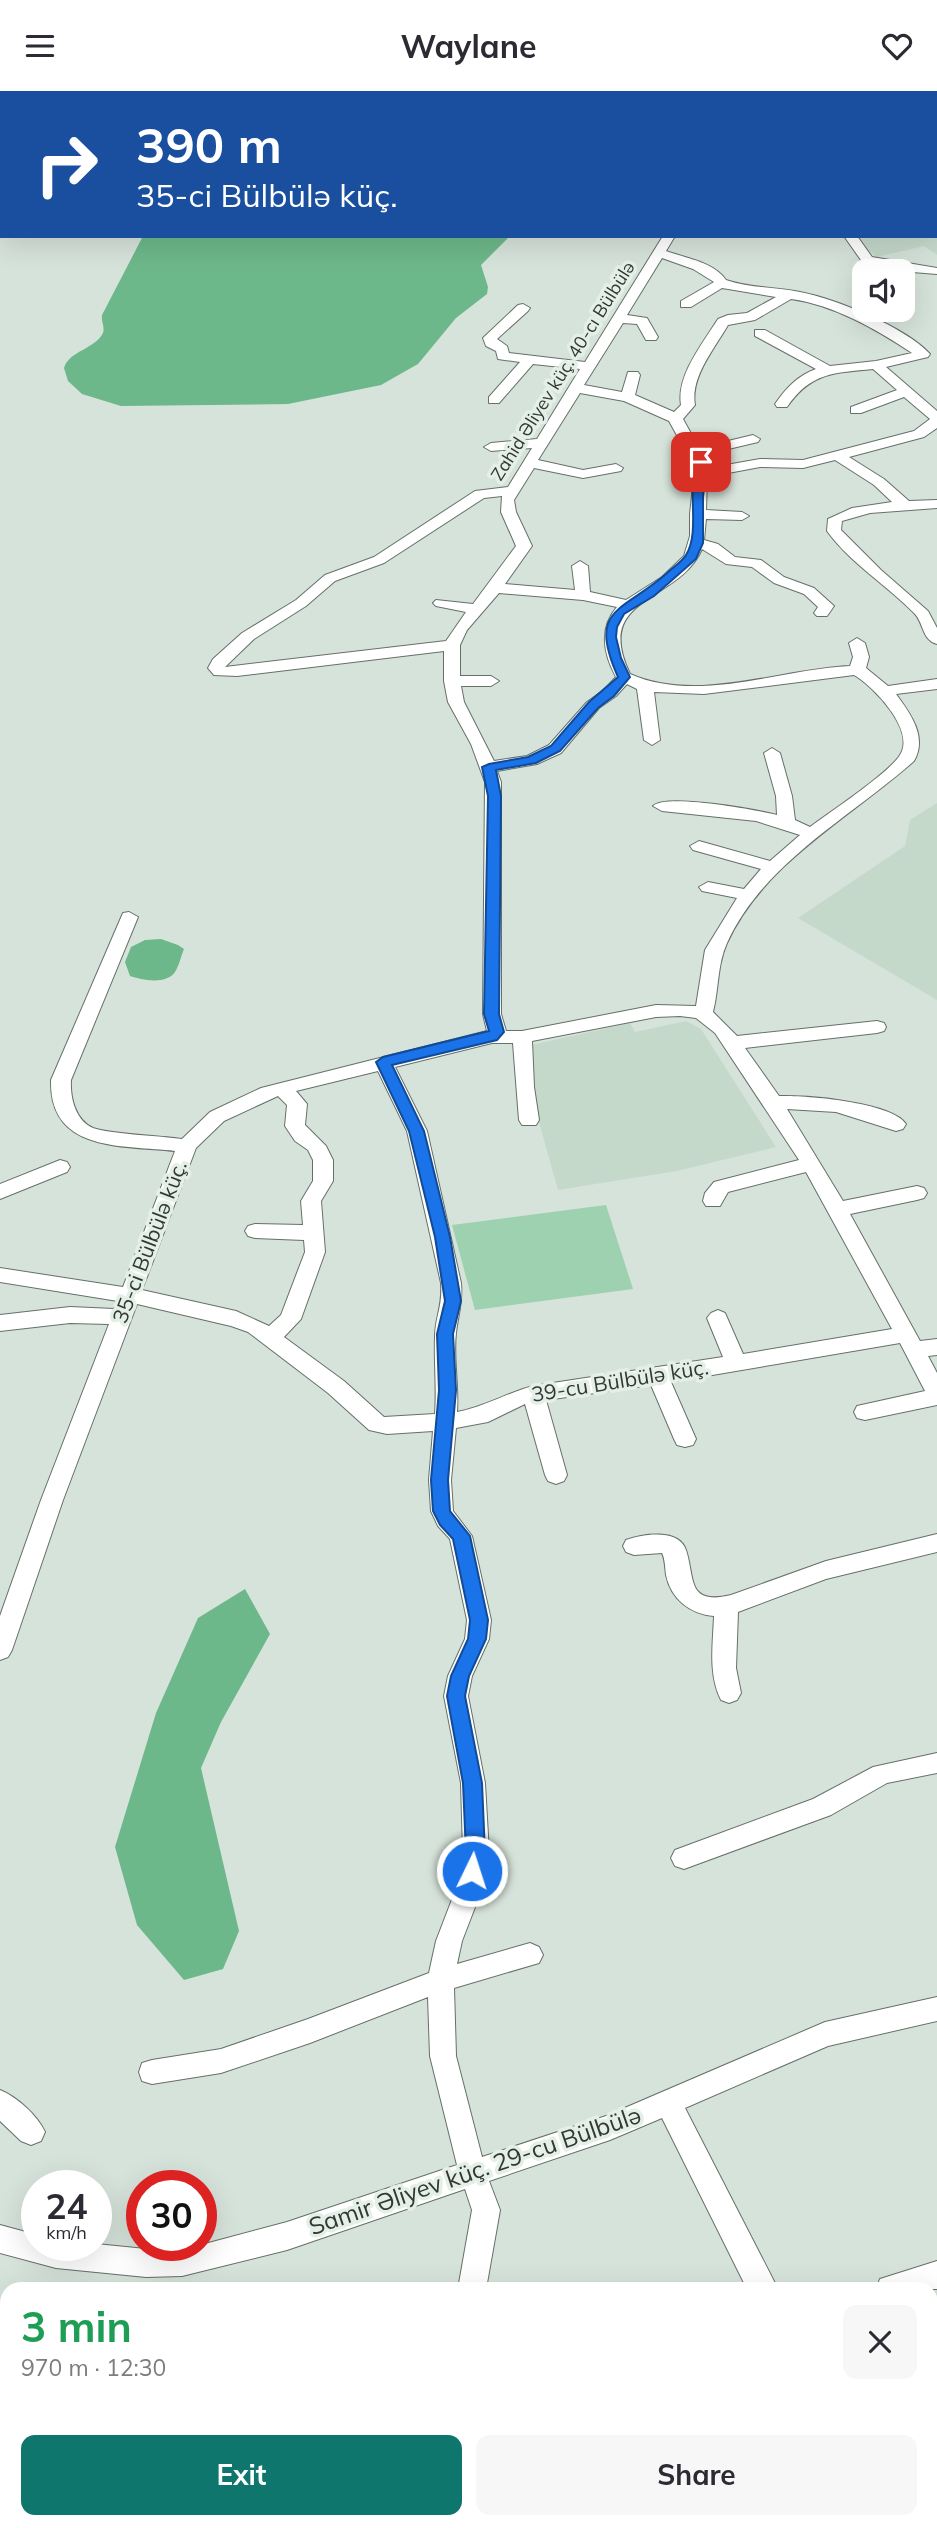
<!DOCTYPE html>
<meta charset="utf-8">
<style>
:root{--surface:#fff;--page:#f7f7f7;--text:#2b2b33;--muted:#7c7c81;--accent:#0f766e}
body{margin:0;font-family:Mulish,sans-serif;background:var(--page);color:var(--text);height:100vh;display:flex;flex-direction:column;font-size:26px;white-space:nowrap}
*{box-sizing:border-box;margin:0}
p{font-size:23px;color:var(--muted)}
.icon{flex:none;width:38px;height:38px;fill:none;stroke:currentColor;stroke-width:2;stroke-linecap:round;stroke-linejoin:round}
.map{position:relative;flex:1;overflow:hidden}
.drawer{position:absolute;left:0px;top:2191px;width:938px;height:247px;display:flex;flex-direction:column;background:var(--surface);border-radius:21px 21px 0 0;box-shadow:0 7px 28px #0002}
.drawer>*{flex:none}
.guide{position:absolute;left:0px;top:0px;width:938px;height:147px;box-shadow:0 7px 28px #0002;background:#1a4fa0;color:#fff;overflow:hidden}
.fabs{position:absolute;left:852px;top:168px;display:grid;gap:14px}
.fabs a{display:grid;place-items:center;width:63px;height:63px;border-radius:14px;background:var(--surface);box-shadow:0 7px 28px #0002;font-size:35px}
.speed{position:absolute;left:21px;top:2079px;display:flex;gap:14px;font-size:35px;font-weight:700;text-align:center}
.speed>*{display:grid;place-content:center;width:91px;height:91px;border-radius:50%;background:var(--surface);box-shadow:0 7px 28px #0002;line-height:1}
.speed small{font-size:18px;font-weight:400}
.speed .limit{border:10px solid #d22;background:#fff;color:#111}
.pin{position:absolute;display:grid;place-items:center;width:60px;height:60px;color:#fff;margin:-30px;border-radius:14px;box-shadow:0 4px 10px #0006}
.me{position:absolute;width:77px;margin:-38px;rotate:4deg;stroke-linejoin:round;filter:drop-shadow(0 0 5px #0008)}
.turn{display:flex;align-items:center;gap:24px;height:147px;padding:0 21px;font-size:32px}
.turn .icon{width:91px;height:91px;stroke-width:2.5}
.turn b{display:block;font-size:49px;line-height:60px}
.round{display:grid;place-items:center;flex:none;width:74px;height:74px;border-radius:14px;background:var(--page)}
.summary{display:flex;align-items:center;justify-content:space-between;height:119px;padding:0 21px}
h1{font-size:42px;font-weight:700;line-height:52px;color:#1e9e55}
.action{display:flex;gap:14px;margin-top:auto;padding:14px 21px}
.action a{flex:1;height:80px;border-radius:14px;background:var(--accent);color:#fff;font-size:28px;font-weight:700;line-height:80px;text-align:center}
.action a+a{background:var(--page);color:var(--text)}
header{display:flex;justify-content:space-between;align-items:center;height:91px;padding:0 21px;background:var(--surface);font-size:32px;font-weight:700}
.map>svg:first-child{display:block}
.built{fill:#c5d9cb}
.green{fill:#9ed1b0}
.water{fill:#6db88a}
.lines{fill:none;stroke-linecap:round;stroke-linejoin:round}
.minor-casing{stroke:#657069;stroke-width:2}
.major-casing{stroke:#657069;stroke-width:2}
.minor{fill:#fff;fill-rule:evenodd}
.major{fill:#fff;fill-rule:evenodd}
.rail-casing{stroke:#6d7570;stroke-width:5}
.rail{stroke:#e4f0e7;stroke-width:3.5;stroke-dasharray:10;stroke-linecap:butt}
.route{fill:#1a73e8;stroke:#114b97;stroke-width:2}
.labels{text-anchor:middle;stroke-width:7;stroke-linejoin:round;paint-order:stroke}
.far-street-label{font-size:18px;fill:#333835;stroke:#e4f0e7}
.street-label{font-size:21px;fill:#333835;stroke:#e4f0e7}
.near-street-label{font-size:24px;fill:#333835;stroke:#e4f0e7}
</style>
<header><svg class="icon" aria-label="menu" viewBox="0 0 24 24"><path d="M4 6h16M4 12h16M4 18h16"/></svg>Waylane<svg class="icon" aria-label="heart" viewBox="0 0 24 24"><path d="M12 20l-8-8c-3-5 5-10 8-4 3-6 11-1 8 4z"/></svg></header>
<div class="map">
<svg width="937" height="2437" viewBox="0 0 937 2437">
<rect width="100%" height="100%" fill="#d6e3da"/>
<!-- built -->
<g class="built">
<path d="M 937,80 L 937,164 L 924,155 L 877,166 L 856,149 L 857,145 L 936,145 Z"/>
<path d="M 937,712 L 937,909 L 798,827 L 905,755 L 910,729 Z"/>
<path d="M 686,930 L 701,938 L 776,1056 L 677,1080 L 558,1099 L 527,989 L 527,955 L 630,932 L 635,941 Z"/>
</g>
<!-- green -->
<path class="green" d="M 606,1114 L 633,1198 L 475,1219 L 452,1134 Z"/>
<!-- water -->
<g class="water">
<path d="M 143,145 L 510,145 L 481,174 L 488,196 L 487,203 L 456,227 L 418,273 L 381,294 L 288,313 L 121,315 L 82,303 L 68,290 L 64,277 C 69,260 95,258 103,242 C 105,236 101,231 102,224 Z"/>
<path d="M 161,848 L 178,854 L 184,858 C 181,865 179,875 175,881 C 166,894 142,889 130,885 L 125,871 L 131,856 L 145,849 Z"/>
<path d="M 245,1498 L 270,1543 L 221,1631 L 201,1677 L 239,1840 L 223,1878 L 184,1889 L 137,1834 L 115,1756 L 156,1622 L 198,1527 Z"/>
</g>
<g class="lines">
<!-- minor casing -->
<g class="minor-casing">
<g id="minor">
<path d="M 349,0 L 364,0 L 347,2 Z"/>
<rect x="616" y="0" width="12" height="2"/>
<path d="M 635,0 L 651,0 L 633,2 Z"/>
<path d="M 721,0 L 733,0 L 720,2 Z"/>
<path d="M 898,0 L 912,0 L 914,2 L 899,2 Z"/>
<rect x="936" y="11" width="1" height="6"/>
<path d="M 663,145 L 675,145 L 666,160 C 685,167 714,171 726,189 C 749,197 775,196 800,201 C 836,208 905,236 930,263 L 928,266 L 886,276 L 937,320 L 937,337 L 924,346 L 849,366 L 884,388 L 909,410 L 937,409 L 937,417 L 870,422 L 842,430 L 841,439 L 881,479 L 928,520 L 937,537 L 937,553 C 922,549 924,533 915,523 C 887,494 851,473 827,440 L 828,428 L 852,417 L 892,411 L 874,394 L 835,369 L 803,377 L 760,376 L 707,386 L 706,419 L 742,421 L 749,425 L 742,429 L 706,428 L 704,449 L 718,453 L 735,466 L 761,469 L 784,486 L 814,497 L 834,515 L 827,525 L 817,525 L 814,522 L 818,516 L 804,503 L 774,492 L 752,476 L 726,473 L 702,458 C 678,513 592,504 630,583 C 698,613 780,578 850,575 L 853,566 L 849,552 L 857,547 L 865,552 L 869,566 L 866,577 L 888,595 L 937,588 L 937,598 L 896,603 C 910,622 928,646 914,670 C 850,727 764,771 727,852 C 717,874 719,898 713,921 L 737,945 L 877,930 L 884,932 L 886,936 L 884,940 L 877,942 L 745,957 L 779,1005 C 804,1004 892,1011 906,1033 L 903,1038 L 896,1040 L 836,1021 L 787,1018 L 843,1110 L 917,1095 L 924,1097 L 927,1102 L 924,1107 L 917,1109 L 850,1123 L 920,1250 L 937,1248 L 937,1264 L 928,1265 L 937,1282 L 937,1314 L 865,1329 L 857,1327 L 854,1321 L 857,1315 L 925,1300 L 900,1252 L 671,1291 L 696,1348 L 693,1354 L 685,1356 L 677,1354 L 674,1348 L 651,1294 L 546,1309 L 567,1384 L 564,1390 L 556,1393 L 548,1390 L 545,1384 L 525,1313 L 488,1331 L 456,1337 L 451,1389 L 453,1420 L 472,1445 L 491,1529 L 489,1548 L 472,1585 L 468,1605 L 485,1692 L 489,1762 L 482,1798 L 462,1850 L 457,1873 L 530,1852 L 539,1856 L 543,1864 L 539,1872 L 454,1897 L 456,1965 L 482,2066 L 606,2025 L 825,1931 L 937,1906 L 937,1930 L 828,1955 L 685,2017 L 778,2198 L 747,2198 L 662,2027 L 610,2049 L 489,2090 L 500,2119 L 486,2198 L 458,2198 L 472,2119 L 465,2098 L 287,2159 L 182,2185 L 146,2186 L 56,2177 L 0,2162 L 0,2134 L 37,2144 L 37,2154 L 96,2153 L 146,2158 L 201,2154 L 287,2131 L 457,2074 L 430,1965 L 428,1906 L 310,1952 L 221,1982 L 152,1993 L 142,1990 L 139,1981 L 142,1972 L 152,1969 L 221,1958 L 308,1928 L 429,1882 L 436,1850 L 456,1798 L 463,1762 L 461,1692 L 444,1605 L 448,1585 L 465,1548 L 467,1529 L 450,1448 L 438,1435 L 431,1420 L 429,1389 L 433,1340 L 387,1343 L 369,1339 L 328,1302 L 248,1241 L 231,1235 L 137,1213 L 63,1409 L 12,1559 L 8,1566 L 0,1569 L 0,1525 L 41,1409 L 109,1233 L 70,1232 L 0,1240 L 0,1224 L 70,1216 L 114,1218 L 118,1210 L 0,1191 L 0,1177 L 123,1196 L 175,1060 C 123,1054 49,1062 51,989 L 123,822 L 129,821 L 138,826 L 71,989 C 70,1006 75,1029 93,1037 C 109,1043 162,1045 182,1048 L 210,1021 L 261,997 L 487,940 L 483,923 L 485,691 L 471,653 L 448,611 L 444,590 L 444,560 L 237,585 L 214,584 L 208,577 L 213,568 L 242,542 L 296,509 L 325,484 L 374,466 L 475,400 L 508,396 L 532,357 L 491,360 L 484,356 L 491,352 L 537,348 L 580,278 L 533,273 L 499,312 L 489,312 L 489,306 L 520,271 L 498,268 L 496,260 L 486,255 L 483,247 L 518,214 L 523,213 L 530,217 L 528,220 L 497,248 L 507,255 L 509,262 L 585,271 ZM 662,167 L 693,178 L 714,191 L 681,210 L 681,216 L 691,216 L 722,197 L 776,206 L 747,222 L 728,224 L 718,228 C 703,252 676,285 681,314 L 674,321 L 635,304 L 640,284 L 638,281 L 628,281 L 622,301 L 584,294 L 623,232 L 637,233 L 646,249 L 656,249 L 658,246 L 647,227 L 627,224 ZM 791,208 C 834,214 876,238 912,262 L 876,270 L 830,275 L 765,239 L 755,239 L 755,245 L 816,278 C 797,285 786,297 775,313 L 777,316 L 787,316 C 811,281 834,282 873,278 L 897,299 L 851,316 L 851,322 L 861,322 L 904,306 L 930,328 L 914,340 L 803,369 L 760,368 L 709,377 L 703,364 L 758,351 L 760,348 L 753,344 L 699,357 L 683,328 L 695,314 C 690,286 715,257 728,234 L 755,229 ZM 580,302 L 624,310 L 669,330 L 695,377 L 690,423 L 690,445 L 684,465 L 662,486 L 626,509 L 590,501 L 588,475 L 580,470 L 572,475 L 575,499 L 505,493 L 532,455 L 516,421 L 514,409 L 534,377 L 583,387 L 621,380 L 623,377 L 616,373 L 583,379 L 538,369 ZM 502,405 L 501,421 L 516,455 L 473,513 L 436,509 L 433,512 L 436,515 L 466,521 L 446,550 L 225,576 L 254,548 L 306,515 L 335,490 L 384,472 L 484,407 ZM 499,502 L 583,509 L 617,516 C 599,537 603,562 616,586 L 604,599 L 587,611 L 549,654 L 527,665 L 494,670 L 464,611 L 461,595 L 491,595 L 499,590 L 491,585 L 460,585 L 460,554 L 467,539 ZM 854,584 C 873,595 916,639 900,664 C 889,682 830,721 810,736 L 795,729 L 792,705 L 780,662 L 772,657 L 764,662 L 776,705 L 777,724 C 757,719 666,702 653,715 L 662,720 L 756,730 L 800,744 L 770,770 L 699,750 L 690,755 L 693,759 L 761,778 L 744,798 L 708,791 L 699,796 L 702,800 L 737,807 L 705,859 L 696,915 L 656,914 L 522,940 L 506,940 L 501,923 L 501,691 L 497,680 L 537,673 L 561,662 L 599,617 L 616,605 L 627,593 L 637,598 L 644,649 L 652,654 L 660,649 L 654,601 L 704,603 ZM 680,925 L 696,927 L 715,942 L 799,1069 L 714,1091 L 705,1102 L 703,1110 L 706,1115 L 720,1115 L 728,1101 L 806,1081 L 892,1238 L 743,1263 L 725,1222 L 718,1219 L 711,1222 L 707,1227 L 723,1266 L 533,1295 C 507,1302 484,1316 457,1321 C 459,1295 453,1267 456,1242 C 458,1224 463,1211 461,1192 L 427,1040 L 395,976 L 492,952 L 513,952 L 519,1029 L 522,1034 L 536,1034 L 539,1029 L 534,996 L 532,950 L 656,926 ZM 378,980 L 407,1040 L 441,1192 C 443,1215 435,1226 435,1246 C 434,1272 437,1297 435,1323 L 384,1326 L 344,1290 L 284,1246 L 301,1228 L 325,1161 L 321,1110 L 333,1090 L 333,1069 L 326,1055 L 305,1034 L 307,1013 L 296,1000 ZM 278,1005 L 287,1014 L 285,1035 L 295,1050 L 308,1059 L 313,1069 L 313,1090 L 301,1110 L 303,1134 L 255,1133 L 248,1135 L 245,1140 L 248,1145 L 255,1147 L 304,1149 L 305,1161 L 281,1224 L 269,1235 L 236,1220 L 142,1199 L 196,1057 L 224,1030 Z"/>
<path d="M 844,145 L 857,145 L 872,166 L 937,177 L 937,183 L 900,180 L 863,172 Z"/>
<path d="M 60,1069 L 67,1071 L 70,1076 L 67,1081 L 0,1108 L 0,1093 Z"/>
<path d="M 937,1443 L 937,1461 L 826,1488 L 738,1521 L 736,1577 L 741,1602 L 737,1609 L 729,1612 L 721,1609 C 708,1584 713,1553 714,1525 C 690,1523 671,1508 666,1484 C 665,1476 665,1468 662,1462 L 634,1464 L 626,1461 L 623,1455 L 626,1449 C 642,1443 679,1437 686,1459 C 695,1486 686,1515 731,1504 L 826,1470 Z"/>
<path d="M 937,1662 L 937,1682 L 887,1692 L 831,1724 L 684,1778 L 675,1775 L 671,1767 L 675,1759 L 813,1708 L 873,1676 Z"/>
<path d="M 0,1999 C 17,2006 37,2024 45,2041 L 41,2050 L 31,2054 L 21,2050 L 0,2030 Z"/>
<path d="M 937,2170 L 937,2198 L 876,2198 L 880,2188 Z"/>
<path d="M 931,2392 L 937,2394 L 937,2431 L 931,2429 Z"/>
<path d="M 443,2431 L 474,2431 L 476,2437 L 445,2437 Z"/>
<path d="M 597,2431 L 630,2431 L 628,2437 L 595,2437 Z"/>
</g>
</g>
<!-- major casing -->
<g class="major-casing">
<g id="major">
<path d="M 772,0 L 791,0 L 792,2 L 774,2 Z"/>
<rect x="936" y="55" width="1" height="10"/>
</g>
</g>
<!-- minor -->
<use href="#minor" class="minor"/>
<!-- major -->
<use href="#major" class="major"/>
<!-- rail casing -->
<g class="rail-casing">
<path id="rail" d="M 882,0 L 886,2"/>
</g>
<!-- rail -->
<use href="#rail" class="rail"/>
</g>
<!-- route -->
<path class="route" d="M 697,369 L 707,371 L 703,406 L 703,452 L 696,468 L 654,505 L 624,523 L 617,536 L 616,546 L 621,567 L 630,586 L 614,605 L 598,617 L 560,660 L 536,672 L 496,679 L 501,705 L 499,923 L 504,941 L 497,949 L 392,974 L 424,1040 L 450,1146 L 461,1210 L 453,1243 L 456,1299 L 448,1389 L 450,1420 L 470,1445 L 488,1529 L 486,1548 L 469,1585 L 465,1605 L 482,1692 L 485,1762 L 479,1786 L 472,1788 L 466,1786 L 463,1780 L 466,1762 L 463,1692 L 447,1605 L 451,1585 L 468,1548 L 470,1529 L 453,1448 L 440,1434 L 433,1420 L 431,1389 L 439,1299 L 437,1243 L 445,1210 L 435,1146 L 409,1040 L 376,971 L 383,966 L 489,940 L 484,923 L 488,705 L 482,676 L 489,673 L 528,666 L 551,655 L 589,611 L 618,586 C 587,517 621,522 666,483 C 672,477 682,471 686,464 C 701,440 686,397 697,369 Z"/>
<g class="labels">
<!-- far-street labels -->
<g class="far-street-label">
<text transform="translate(563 280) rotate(-58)" y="6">Zahid Əliyev küç. 40-cı Bülbülə</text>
</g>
<!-- street labels -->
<g class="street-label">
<text transform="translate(150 1151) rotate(-69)" y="7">35-ci Bülbülə küç.</text>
<text transform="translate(620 1290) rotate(-9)" y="7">39-cu Bülbülə küç.</text>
</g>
<!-- near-street labels -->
<g class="near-street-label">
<text transform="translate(475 2080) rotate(-19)" y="8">Samir Əliyev küç. 29-cu Bülbülə</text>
</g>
</g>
</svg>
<div class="fabs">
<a><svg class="icon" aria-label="sound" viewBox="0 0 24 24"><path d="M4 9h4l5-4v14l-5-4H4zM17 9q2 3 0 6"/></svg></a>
</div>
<div class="speed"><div>24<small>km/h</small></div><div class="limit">30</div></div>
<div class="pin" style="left:701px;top:371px;background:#d93025"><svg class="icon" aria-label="arrive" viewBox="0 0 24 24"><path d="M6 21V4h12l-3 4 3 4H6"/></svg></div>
<svg class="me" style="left:472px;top:1780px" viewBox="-20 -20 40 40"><circle r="17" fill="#1a73e8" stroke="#fff" stroke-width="3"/><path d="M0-11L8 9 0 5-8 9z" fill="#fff"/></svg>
<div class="guide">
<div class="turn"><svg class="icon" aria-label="right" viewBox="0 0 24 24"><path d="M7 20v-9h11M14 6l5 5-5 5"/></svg><div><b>390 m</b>35-ci Bülbülə küç.</div></div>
</div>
<section class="drawer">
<div class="summary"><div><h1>3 min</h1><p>970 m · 12:30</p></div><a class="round"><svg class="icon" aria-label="close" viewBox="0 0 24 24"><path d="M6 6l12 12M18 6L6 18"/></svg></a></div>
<div class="action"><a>Exit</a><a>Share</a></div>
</section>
</div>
